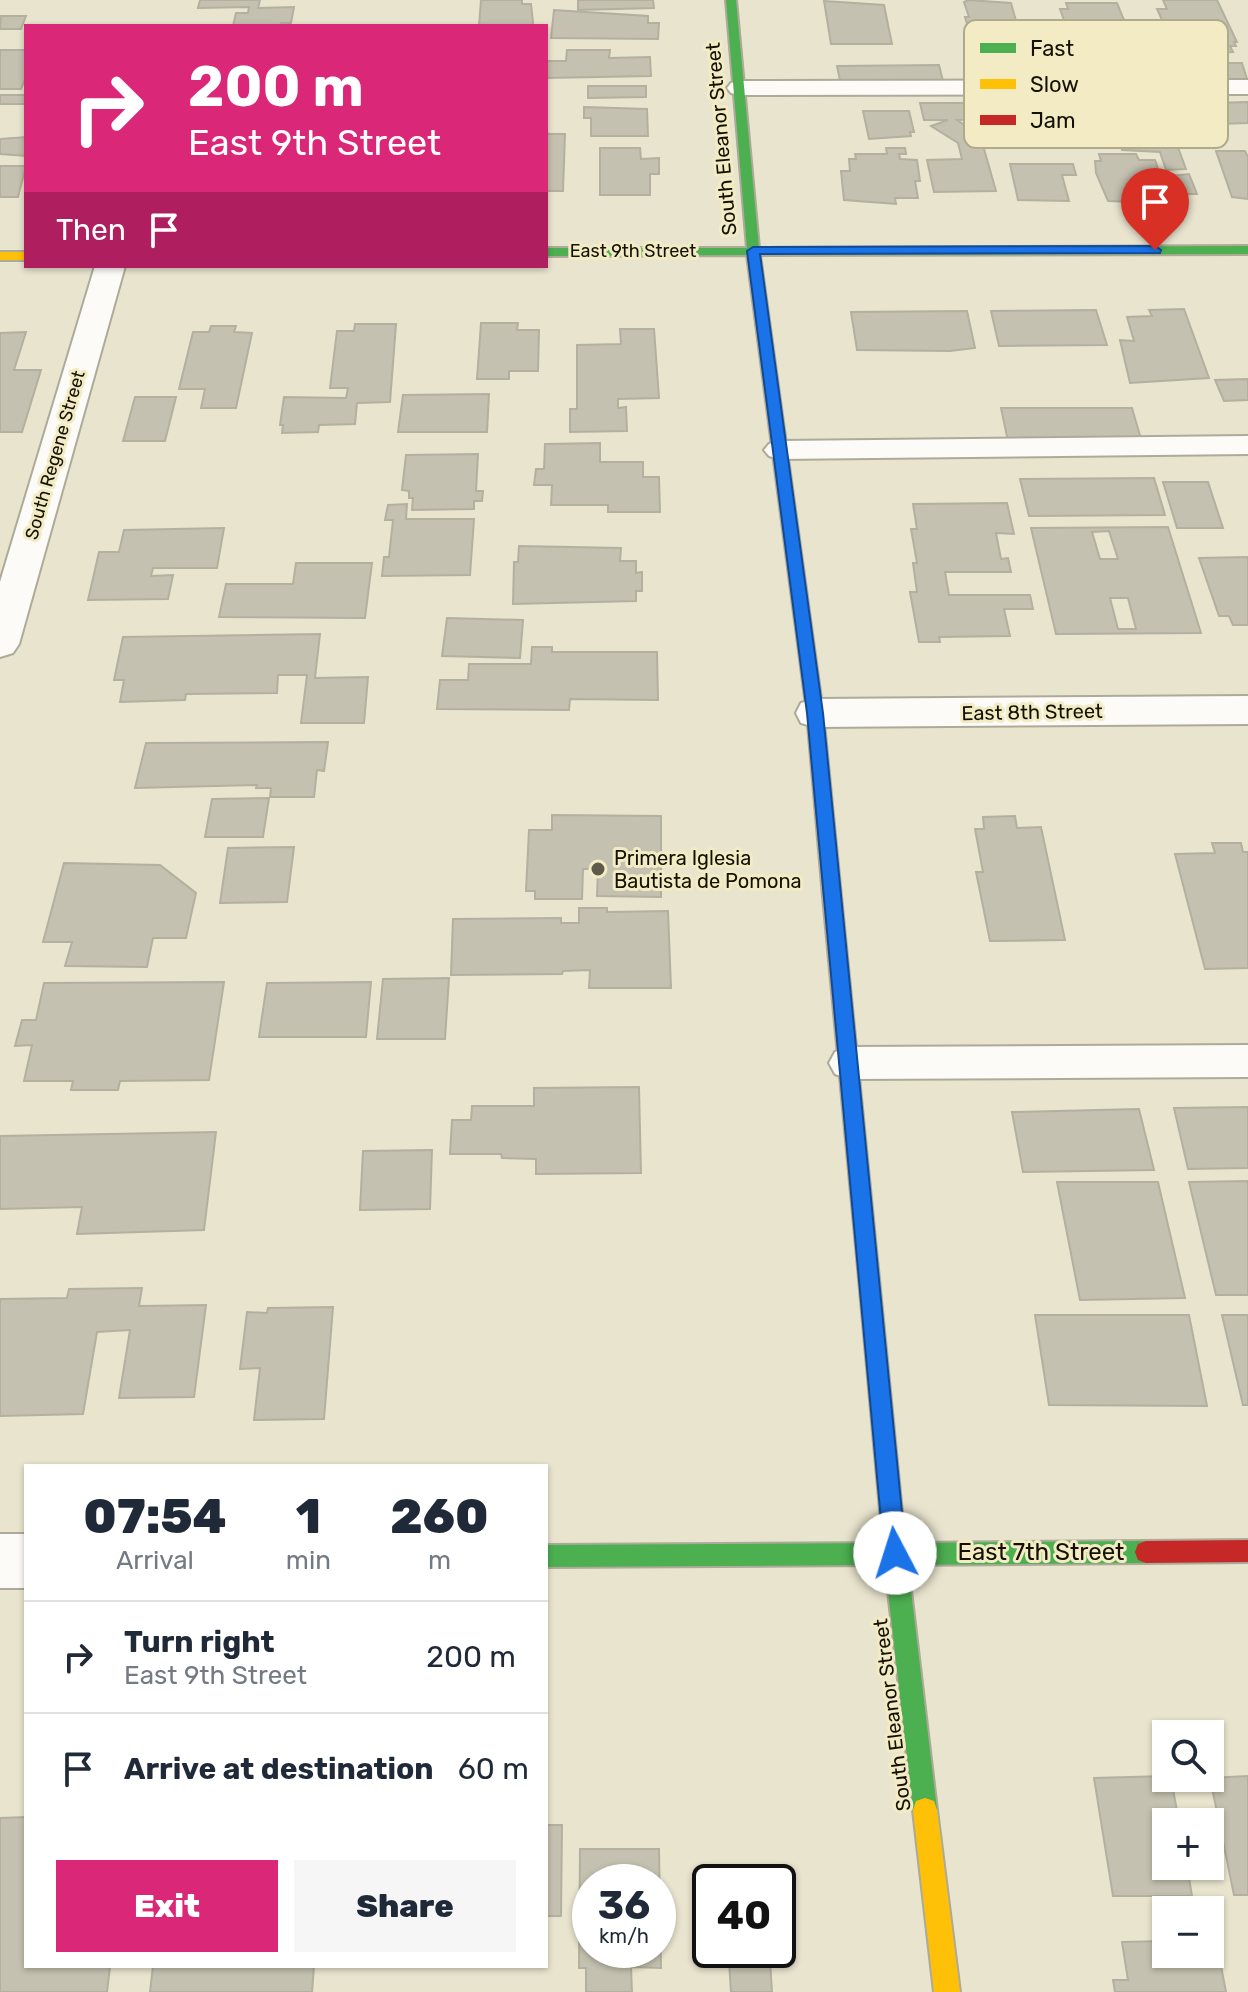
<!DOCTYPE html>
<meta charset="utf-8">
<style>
:root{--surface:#fff;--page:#f6f6f7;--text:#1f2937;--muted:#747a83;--line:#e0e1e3;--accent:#db2777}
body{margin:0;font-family:Rubik,sans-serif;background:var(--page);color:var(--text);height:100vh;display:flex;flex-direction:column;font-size:30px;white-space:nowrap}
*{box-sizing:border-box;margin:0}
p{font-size:26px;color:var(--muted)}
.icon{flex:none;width:44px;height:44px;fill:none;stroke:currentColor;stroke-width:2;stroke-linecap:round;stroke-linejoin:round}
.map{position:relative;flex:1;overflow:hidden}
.sheet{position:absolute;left:24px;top:1464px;width:524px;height:504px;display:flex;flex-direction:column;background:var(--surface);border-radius:0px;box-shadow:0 2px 6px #0004}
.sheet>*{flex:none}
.top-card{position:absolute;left:24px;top:24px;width:524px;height:244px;border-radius:0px;box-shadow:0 2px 6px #0004;background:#db2777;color:#fff;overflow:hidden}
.buttons{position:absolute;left:1152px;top:1720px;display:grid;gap:16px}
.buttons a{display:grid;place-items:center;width:72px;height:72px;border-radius:0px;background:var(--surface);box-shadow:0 2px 6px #0004;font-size:40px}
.speed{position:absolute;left:572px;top:1864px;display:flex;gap:16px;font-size:40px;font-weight:700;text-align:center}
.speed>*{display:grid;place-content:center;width:104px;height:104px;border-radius:50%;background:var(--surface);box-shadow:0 2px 6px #0004;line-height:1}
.speed small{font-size:20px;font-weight:400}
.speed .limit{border:4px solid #111;border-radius:12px;background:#fff;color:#111}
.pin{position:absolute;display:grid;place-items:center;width:68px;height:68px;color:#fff;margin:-82px -34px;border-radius:50% 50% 50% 0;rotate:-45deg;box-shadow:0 0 8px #0007}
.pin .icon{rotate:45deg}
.me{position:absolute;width:88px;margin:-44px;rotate:355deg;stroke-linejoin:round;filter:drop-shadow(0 0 6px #0008)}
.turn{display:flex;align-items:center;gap:28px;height:168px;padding:0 32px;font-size:36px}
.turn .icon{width:104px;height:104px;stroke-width:2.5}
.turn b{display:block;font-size:56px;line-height:68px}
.then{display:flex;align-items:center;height:76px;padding:0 32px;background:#0003;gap:16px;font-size:30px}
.eta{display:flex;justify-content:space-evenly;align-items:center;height:136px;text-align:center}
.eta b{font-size:48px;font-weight:800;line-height:56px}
.action{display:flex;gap:16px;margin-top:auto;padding:16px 32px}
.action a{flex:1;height:92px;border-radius:0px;background:var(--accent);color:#fff;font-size:32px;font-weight:800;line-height:92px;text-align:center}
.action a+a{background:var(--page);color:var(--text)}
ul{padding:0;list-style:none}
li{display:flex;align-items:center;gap:24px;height:112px;padding:0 32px;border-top:2px solid var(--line)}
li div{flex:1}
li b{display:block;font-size:30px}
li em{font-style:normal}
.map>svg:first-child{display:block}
.building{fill:#c4c1b0;stroke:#b3b09f;stroke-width:2;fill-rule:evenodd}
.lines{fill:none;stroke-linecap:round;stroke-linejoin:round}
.lane-casing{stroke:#adaa99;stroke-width:4}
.street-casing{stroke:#adaa99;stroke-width:4}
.fast-casing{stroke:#adaa99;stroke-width:4}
.slow-casing{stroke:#adaa99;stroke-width:4}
.jam-casing{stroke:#adaa99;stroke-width:4}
.lane{fill:#fcfbf8;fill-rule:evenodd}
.street{fill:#fcfbf8;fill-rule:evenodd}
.fast{fill:#4caf50;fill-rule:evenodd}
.slow{fill:#ffc107;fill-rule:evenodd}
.jam{fill:#c62828;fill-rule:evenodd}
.route{fill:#1a73e8;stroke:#114b97;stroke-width:2}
.poi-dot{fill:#5e5b4b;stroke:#f2ebc4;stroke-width:3}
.labels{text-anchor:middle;stroke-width:6;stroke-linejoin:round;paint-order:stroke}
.far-street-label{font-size:18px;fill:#141104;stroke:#f2ebc4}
.street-label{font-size:20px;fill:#141104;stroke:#f2ebc4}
.poi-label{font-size:20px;fill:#141104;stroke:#f2ebc4;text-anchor:start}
.near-street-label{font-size:24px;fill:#141104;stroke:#f2ebc4}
.key{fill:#f2ebc4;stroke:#afaa8a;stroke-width:2}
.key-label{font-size:22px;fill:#141104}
</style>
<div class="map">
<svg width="1248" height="1992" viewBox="0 0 1248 1992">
<rect width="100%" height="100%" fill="#e8e4ce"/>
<!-- building -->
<g class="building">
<path d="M 200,0 L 260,0 L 258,8 L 294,7 L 291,23 L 281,23 L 280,26 L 233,26 L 236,13 L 248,13 L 249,7 L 198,8 Z"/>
<path d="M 481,0 L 522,0 L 522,4 L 531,4 L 533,23 L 531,26 L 479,26 Z"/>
<path d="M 578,0 L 653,0 L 654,8 L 578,10 Z"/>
<path d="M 968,0 L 1011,3 L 1020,35 L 1033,35 L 1037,48 L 975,48 L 972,24 L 967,24 L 965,17 L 969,17 L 964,2 Z"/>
<path d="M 1163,0 L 1217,0 L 1237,42 L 1234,42 L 1236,46 L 1230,46 L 1233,52 L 1183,53 L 1171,20 L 1162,20 L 1157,9 L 1167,9 Z"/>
<path d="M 824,1 L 884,5 L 892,44 L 831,44 Z"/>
<path d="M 1066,3 L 1117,3 L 1128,30 L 1059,29 L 1056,20 L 1064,20 L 1060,9 L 1068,9 Z"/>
<path d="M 554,10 L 648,16 L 648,23 L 659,23 L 658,39 L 551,38 Z"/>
<path d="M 1,16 L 26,16 L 21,29 L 0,29 Z"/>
<path d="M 0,50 L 26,50 L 26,77 L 21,89 L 0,89 Z"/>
<path d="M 567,50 L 610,50 L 609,58 L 650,57 L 651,76 L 546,78 L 546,61 L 566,61 Z"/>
<path d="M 1194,63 L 1242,63 L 1248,82 L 1202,82 Z"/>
<path d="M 939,65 L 944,85 L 841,85 L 837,66 Z"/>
<path d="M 588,86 L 646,86 L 646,97 L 588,98 Z"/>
<rect x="0" y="95" width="26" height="9"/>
<path d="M 1248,102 L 1248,123 L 1220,124 L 1211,103 Z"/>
<path d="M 920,103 L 975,103 L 980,119 L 957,120 L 980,135 L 996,191 L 934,192 L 927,160 L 962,159 L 958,143 L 931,126 L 948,120 L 924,120 Z"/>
<path d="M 584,107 L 647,109 L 648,136 L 591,136 L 591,118 L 584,118 Z"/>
<path d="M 863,111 L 909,111 L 914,132 L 910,132 L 911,136 L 869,139 Z"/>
<path d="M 546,130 L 548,134 L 565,134 L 563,191 L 546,191 Z"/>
<path d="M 1117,133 L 1173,134 L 1186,169 L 1166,170 L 1160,152 L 1122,150 Z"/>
<path d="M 26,137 L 26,156 L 0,154 L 0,139 Z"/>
<path d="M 600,148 L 640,148 L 641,159 L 659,158 L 659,174 L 650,174 L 650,195 L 600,195 Z"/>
<path d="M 886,148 L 905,148 L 906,154 L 899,154 L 900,159 L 917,160 L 920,181 L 915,181 L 918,198 L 895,198 L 896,204 L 844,200 L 841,171 L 850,171 L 849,159 L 856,159 L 855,154 L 887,154 Z"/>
<path d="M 1216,151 L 1245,151 L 1248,157 L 1248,199 L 1232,197 Z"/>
<path d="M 1099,154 L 1136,154 L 1139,160 L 1155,160 L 1161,177 L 1189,174 L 1197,194 L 1172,194 L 1169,185 L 1165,186 L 1170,200 L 1156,200 L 1157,203 L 1108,201 L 1096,173 L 1095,161 L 1101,161 Z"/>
<path d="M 1010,164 L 1073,164 L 1076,175 L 1062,175 L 1069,201 L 1018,200 Z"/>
<path d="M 0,166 L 26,166 L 18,197 L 0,197 Z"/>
<path d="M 1184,309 L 1209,378 L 1130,383 L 1120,340 L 1134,341 L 1127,317 L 1152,316 L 1149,310 Z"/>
<path d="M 1096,310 L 1107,345 L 999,346 L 991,311 Z"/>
<path d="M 967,311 L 975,348 L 950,351 L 857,350 L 851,312 Z"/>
<path d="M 481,323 L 518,323 L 517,330 L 539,330 L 538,371 L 509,371 L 509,379 L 477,379 Z"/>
<path d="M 355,324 L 396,324 L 390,402 L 357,403 L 355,424 L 319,425 L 318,432 L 282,433 L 283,425 L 280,425 L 284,397 L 346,398 L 348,388 L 330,388 L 337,331 L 354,331 Z"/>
<path d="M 211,326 L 236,326 L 234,332 L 252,333 L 236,408 L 201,408 L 205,389 L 179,389 L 193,332 L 209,332 Z"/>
<path d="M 620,329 L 654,329 L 659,398 L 618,399 L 618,408 L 626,407 L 627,431 L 570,432 L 570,409 L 577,409 L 577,345 L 621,344 Z"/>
<path d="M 26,332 L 14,370 L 41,370 L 22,432 L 0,432 L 0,333 Z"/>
<path d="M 1248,379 L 1248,400 L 1224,401 L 1215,380 Z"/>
<path d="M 489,394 L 487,432 L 398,432 L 403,395 Z"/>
<path d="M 135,397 L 176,397 L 165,441 L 123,441 Z"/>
<path d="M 1001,408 L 1132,408 L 1143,446 L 1009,446 Z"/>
<path d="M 600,443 L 600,462 L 643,462 L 643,477 L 659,477 L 660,512 L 608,512 L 608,505 L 551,505 L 552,485 L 534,485 L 536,469 L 544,469 L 545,444 Z"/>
<path d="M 478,454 L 476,491 L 483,491 L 482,501 L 474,501 L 474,509 L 412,510 L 413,498 L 409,498 L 409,491 L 402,490 L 406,455 Z"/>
<path d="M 1154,478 L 1165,515 L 1029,516 L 1020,479 Z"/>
<path d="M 1163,482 L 1208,482 L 1223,528 L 1177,528 Z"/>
<path d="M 1007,503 L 1014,534 L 996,533 L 1001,559 L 1008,558 L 1011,572 L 945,572 L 949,595 L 1030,595 L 1033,609 L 1004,609 L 1010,636 L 939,637 L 940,642 L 919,642 L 910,592 L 917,592 L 913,563 L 917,563 L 911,529 L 917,529 L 913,504 Z"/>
<path d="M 407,504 L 406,519 L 474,519 L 470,575 L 382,576 L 384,557 L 389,557 L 393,520 L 385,520 L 388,505 Z"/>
<path d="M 1168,527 L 1201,633 L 1056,634 L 1031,528 ZM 1109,531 L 1118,559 L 1100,559 L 1092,532 ZM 1110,598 L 1128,598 L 1136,629 L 1118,629 Z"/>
<path d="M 224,528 L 217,568 L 153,568 L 151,576 L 173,575 L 168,599 L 88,600 L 99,552 L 119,552 L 124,530 Z"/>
<path d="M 519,546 L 621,548 L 620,561 L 636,561 L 636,573 L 642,572 L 642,591 L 636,591 L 636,601 L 513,604 L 514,562 L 518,562 Z"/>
<path d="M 1248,557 L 1248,625 L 1233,625 L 1229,616 L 1219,616 L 1199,558 Z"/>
<path d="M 296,563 L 372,563 L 365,618 L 219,617 L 226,584 L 293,584 Z"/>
<path d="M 447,618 L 523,620 L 520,658 L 442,656 Z"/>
<path d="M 320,634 L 315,678 L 368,677 L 364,723 L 301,723 L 307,675 L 278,675 L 277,693 L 186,694 L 185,700 L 120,702 L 124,680 L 114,680 L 123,637 Z"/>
<path d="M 532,647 L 552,647 L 552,652 L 657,652 L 658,700 L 570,699 L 569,710 L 437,709 L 440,680 L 468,680 L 469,664 L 531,664 Z"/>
<path d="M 328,742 L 324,771 L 317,770 L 314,797 L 270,797 L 271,788 L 256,788 L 257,785 L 135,788 L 146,743 Z"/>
<path d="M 269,798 L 263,837 L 205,837 L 212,799 Z"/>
<path d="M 552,815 L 661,816 L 661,897 L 597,896 L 598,869 L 583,869 L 582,899 L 535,899 L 535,891 L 526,891 L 529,830 L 552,830 Z"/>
<path d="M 1015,816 L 1017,828 L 1041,827 L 1065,940 L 990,941 L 976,872 L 983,872 L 975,829 L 984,829 L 983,817 Z"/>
<path d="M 1212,843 L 1241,843 L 1243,852 L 1248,852 L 1248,968 L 1205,969 L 1175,854 L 1215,853 Z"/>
<path d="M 294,847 L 287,902 L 220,903 L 228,848 Z"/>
<path d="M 64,863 L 160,865 L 196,893 L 186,938 L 153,938 L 147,967 L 65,966 L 72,942 L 43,942 Z"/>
<path d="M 579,908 L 607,908 L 607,912 L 668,911 L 671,988 L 589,988 L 590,970 L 563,971 L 562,974 L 451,975 L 453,919 L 561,918 L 561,923 L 579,923 Z"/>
<path d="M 449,978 L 445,1039 L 377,1039 L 383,979 Z"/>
<path d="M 224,982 L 209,1080 L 120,1081 L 118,1090 L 71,1090 L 73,1081 L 24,1081 L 32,1045 L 15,1046 L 22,1020 L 36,1020 L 44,983 Z"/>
<path d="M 371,982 L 366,1037 L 259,1037 L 267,983 Z"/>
<path d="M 639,1087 L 641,1173 L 536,1174 L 536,1159 L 502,1158 L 501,1154 L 450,1154 L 452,1120 L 471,1120 L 472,1106 L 534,1106 L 534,1088 Z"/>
<path d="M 1248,1107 L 1248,1168 L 1188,1169 L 1174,1108 Z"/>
<path d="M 1139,1109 L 1154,1170 L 1023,1172 L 1012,1112 Z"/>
<path d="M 216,1132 L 204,1230 L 77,1234 L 82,1207 L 0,1209 L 0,1136 Z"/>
<path d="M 432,1150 L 430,1209 L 360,1210 L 363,1151 Z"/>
<path d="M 1248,1181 L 1248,1295 L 1216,1295 L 1189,1182 Z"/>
<path d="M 1057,1182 L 1158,1182 L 1185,1298 L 1080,1300 Z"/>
<path d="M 142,1288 L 139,1306 L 206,1305 L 194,1397 L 119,1398 L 130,1330 L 97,1332 L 83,1414 L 0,1416 L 0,1299 L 67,1298 L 69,1289 Z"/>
<path d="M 333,1307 L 324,1419 L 254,1420 L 260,1368 L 240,1369 L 247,1312 L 267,1313 L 268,1308 Z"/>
<path d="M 1035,1315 L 1189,1315 L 1207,1406 L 1049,1405 Z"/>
<path d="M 1222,1315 L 1248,1315 L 1248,1405 L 1243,1405 Z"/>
<path d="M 1166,1776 L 1171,1778 L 1179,1822 L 1166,1822 L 1166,1866 L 1187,1866 L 1192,1896 L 1113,1896 L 1094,1778 Z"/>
<path d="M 1248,1776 L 1248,1895 L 1234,1895 L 1210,1778 Z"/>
<path d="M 26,1817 L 26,1966 L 121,1966 L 110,1967 L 107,1992 L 0,1992 L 0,1818 Z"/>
<path d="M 546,1825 L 562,1825 L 561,1916 L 546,1916 Z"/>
<path d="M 580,1849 L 659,1849 L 661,1968 L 631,1967 L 632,1992 L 586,1992 L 586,1968 L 579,1968 ZM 590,1882 L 658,1882 L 658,1950 L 590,1950 Z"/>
<path d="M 1210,1940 L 1216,1940 L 1226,1992 L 1115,1992 L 1113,1980 L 1128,1980 L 1122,1942 L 1166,1941 L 1166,1954 L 1210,1954 Z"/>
<path d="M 770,1960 L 772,1992 L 731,1992 L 729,1961 Z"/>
<path d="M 153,1966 L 314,1966 L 312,1992 L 150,1992 Z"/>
</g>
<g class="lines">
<!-- lane casing -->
<g class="lane-casing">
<g id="lane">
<path d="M 1248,80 L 1248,94 L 739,95 L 731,93 L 727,88 L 731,83 L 739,81 Z"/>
<path d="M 1248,436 L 1248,454 L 779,459 L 769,456 L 764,450 L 769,444 L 779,441 Z"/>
<path d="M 1248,1045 L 1248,1077 L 849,1079 L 835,1074 L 829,1063 L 835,1052 L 849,1047 Z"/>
</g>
</g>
<!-- street casing -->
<g class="street-casing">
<g id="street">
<path d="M 95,266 L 125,266 L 19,644 L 13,653 L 0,657 L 0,582 Z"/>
<path d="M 1248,696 L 1248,724 L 815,727 L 801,723 L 796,713 L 801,703 L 815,699 Z"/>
<rect x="0" y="1534" width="26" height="54"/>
</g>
</g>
<!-- fast casing -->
<g class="fast-casing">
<g id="fast">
<path d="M 726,0 L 736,0 L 759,248 L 1248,246 L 1248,254 L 760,255 L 823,713 L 841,896 L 832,903 L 823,896 L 807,713 L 747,255 L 546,256 L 546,248 L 747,248 Z"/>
<path d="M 869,1270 L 876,1273 L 879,1279 L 905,1543 L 1146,1541 L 1154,1544 L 1157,1552 L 1154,1560 L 1146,1563 L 908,1565 L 937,1810 L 934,1819 L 925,1822 L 916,1819 L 913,1810 L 885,1565 L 546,1567 L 546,1545 L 883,1543 L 859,1279 L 862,1273 Z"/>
</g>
</g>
<!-- slow casing -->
<g class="slow-casing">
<g id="slow">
<rect x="0" y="252" width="26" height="8"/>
<path d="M 832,889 L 841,896 L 879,1279 L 876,1285 L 869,1288 L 862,1285 L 859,1279 L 823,896 Z"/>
<path d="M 925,1798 L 934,1801 L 937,1810 L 960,1992 L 934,1992 L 913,1810 L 916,1801 Z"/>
</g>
</g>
<!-- jam casing -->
<g class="jam-casing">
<path id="jam" d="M 1248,1540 L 1248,1562 L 1146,1563 L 1138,1560 L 1135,1552 L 1138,1544 L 1146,1541 Z"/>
</g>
<!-- lane -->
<use href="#lane" class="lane"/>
<!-- street -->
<use href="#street" class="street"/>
<!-- fast -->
<use href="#fast" class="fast"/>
<!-- slow -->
<use href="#slow" class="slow"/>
<!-- jam -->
<use href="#jam" class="jam"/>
</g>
<!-- route -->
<path class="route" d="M 1155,246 L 1161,250 L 1160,253 L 760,254 L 823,713 L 906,1553 L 903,1561 L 895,1564 L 887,1561 L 884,1553 L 807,713 L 747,251 L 753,247 Z"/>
<!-- markers -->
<circle class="poi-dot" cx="598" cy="869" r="8"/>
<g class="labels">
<!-- far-street labels -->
<g class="far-street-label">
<text x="633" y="257">East 9th Street</text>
<text transform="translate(55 455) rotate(-74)" y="6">South Regene Street</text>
</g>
<!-- street labels -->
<g class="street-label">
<text transform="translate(721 139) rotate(-95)" y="7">South Eleanor Street</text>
<text transform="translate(1032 712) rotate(-1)" y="7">East 8th Street</text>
<text transform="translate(892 1715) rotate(-97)" y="7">South Eleanor Street</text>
</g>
<!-- poi labels -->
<g class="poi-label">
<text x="614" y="865">Primera Iglesia<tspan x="614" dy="23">Bautista de Pomona</tspan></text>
</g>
<!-- near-street labels -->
<g class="near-street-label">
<text x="1041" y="1560">East 7th Street</text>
</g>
</g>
<!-- legend -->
<rect x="964" y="20" width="264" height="128" rx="12" class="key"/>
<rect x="980" y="43" width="36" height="10" fill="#4caf50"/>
<rect x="980" y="79" width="36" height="10" fill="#ffc107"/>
<rect x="980" y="115" width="36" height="10" fill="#c62828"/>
<g class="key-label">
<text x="1030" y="56">Fast</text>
<text x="1030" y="92">Slow</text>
<text x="1030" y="128">Jam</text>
</g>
</svg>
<div class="buttons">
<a><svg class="icon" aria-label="search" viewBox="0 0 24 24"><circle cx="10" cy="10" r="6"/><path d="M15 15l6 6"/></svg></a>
<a>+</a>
<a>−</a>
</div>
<div class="speed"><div>36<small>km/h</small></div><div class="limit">40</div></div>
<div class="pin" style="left:1155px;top:250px;background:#d93025"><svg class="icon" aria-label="arrive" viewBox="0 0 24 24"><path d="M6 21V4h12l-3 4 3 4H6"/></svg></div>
<svg class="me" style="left:895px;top:1553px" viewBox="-20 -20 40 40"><circle r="19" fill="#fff"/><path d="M0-13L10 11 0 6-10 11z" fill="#1a73e8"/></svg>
<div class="top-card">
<div class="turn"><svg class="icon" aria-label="right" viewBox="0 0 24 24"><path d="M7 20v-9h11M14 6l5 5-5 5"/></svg><div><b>200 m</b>East 9th Street</div></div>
<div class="then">Then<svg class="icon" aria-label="arrive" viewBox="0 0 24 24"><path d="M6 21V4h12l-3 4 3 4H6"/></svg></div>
</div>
<section class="sheet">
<div class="eta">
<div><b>07:54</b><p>Arrival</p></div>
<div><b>1</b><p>min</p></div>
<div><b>260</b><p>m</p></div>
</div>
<ul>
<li><svg class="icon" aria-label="right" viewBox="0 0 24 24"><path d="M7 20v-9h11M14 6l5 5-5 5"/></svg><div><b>Turn right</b><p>East 9th Street</p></div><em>200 m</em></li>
<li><svg class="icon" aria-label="arrive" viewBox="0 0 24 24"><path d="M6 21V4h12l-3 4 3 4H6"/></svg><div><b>Arrive at destination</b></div><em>60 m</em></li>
</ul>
<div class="action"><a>Exit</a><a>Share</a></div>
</section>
</div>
